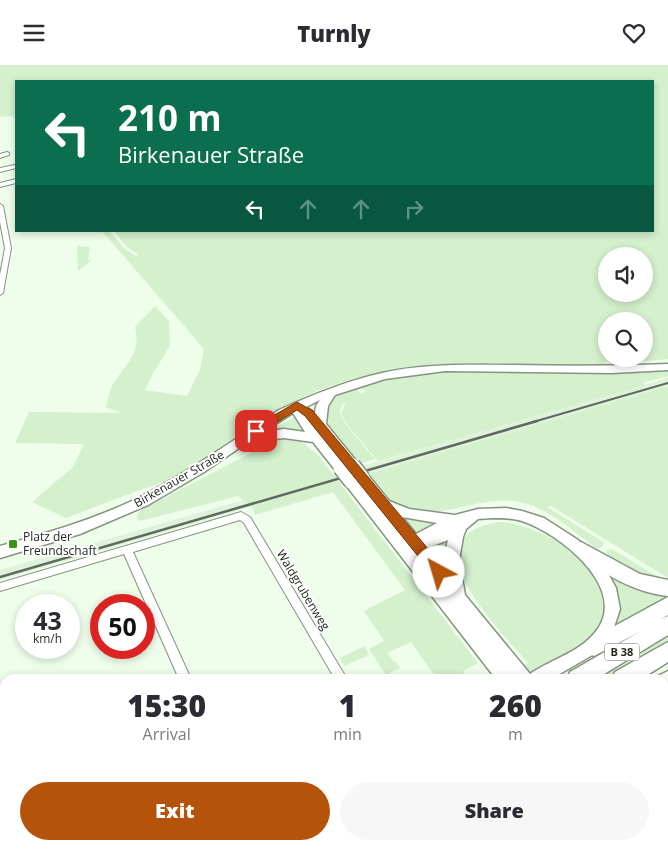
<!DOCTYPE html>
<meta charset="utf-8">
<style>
:root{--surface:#fff;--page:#f7f7f7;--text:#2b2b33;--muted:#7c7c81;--accent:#b45309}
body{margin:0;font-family:"Open Sans",sans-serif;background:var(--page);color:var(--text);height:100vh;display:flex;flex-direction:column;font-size:19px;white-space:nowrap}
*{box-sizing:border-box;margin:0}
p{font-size:16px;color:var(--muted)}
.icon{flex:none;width:28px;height:28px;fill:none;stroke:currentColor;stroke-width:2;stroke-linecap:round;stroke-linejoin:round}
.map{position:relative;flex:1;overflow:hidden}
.drawer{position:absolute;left:0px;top:609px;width:669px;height:176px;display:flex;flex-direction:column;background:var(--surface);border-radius:15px 15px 0 0;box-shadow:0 2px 8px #0003}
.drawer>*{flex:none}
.banner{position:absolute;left:15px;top:15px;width:639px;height:152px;border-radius:0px;box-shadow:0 2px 8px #0003;background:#0b6e4f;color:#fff;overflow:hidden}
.buttons{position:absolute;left:598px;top:182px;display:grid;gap:10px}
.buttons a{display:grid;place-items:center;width:55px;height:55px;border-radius:50%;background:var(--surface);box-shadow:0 2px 8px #0003;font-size:25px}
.speed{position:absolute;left:15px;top:529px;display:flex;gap:10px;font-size:25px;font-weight:700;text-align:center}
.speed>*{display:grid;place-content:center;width:65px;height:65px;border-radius:50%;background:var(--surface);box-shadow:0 2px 8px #0003;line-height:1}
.speed small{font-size:12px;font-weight:400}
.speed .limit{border:8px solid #d22;background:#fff;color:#111}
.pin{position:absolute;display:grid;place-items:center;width:42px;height:42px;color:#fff;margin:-21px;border-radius:10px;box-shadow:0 2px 8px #0006}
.me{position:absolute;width:55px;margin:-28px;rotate:321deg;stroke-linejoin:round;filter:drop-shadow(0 0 4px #0008)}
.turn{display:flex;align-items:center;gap:18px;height:105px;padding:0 20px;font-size:22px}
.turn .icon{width:65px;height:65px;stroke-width:2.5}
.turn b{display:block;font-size:35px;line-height:42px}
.lanes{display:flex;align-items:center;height:48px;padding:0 20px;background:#0003;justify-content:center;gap:25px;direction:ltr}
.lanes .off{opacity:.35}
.eta{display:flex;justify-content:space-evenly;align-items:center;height:85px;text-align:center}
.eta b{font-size:30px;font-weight:800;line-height:35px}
.action{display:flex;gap:10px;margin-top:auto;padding:10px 20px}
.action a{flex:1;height:58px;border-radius:30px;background:var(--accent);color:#fff;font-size:20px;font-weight:800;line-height:58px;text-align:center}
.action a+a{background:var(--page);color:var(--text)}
header{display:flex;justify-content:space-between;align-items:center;height:65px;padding:0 20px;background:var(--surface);font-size:22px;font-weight:800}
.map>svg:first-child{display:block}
.built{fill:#def3d9}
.green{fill:#d4f0cd;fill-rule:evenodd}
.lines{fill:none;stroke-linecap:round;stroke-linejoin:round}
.street-casing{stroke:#859481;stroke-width:2}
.secondary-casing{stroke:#859481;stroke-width:3}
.highway-casing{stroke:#859481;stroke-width:3}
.street{fill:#fff;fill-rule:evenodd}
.secondary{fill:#fff;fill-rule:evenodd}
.highway{fill:#fff;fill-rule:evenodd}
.rail-far1{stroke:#60695d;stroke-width:2}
.rail{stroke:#60695d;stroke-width:2.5}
.secondary-bridge-casing{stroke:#859481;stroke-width:16;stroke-linecap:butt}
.secondary-bridge{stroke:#fff;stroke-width:13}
.route{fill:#b45309;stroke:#753606}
.poi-dot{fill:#389511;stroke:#fff;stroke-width:2}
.labels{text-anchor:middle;stroke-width:4;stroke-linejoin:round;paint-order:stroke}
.shield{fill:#fff;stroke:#656964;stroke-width:1}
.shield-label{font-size:11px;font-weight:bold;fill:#232921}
.street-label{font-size:12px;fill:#232921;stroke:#fff}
.poi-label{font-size:12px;fill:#232921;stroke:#fff;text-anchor:start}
</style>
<header><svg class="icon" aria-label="menu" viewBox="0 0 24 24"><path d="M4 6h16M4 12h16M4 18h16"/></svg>Turnly<svg class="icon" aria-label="heart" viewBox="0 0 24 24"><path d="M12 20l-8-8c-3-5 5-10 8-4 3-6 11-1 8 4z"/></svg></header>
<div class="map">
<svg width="668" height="784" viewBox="0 0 668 784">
<rect width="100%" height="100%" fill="#eefeea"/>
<!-- built -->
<path class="built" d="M 668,313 L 668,321 L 368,409 L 340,419 L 336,417 L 0,515 L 0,505 Z"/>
<!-- green -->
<g class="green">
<path d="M 0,0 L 668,0 L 668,294 L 615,299 L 606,296 L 602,302 C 505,299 419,289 325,323 C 269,343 223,384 172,413 C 161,419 148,422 137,426 C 113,435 90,444 66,453 L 32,437 L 73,402 L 84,379 L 15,378 L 29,347 L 122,348 L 106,342 C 108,336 109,328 111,323 C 123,300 142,291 135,262 L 155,241 L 169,256 L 170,281 L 152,310 L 145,325 L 187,331 L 200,305 L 204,284 L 102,166 L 109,166 L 124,183 L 136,191 L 138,189 L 127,182 L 114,166 L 652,166 L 652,16 L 16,16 L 16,55 L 13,51 L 0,52 ZM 606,191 L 644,191 L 644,229 L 606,229 ZM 606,256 L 644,256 L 644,294 L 606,294 Z"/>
<path d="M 77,181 L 90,182 L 88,195 L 93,194 L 78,206 Z"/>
<path d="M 668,305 L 668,311 L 643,318 L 645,320 L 378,396 L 345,357 L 341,348 L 346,337 L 342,340 L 340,348 L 344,357 L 375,394 L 359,399 C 346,383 306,348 337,331 C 343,328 350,326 356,324 L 362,329 L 366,326 L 360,322 C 458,292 567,312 668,305 Z"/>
<path d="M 668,321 L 668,513 L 551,441 L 547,442 L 605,478 L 598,485 C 572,465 546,440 513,436 C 468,431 425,467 384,430 C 378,424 373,416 368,409 Z"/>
<path d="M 295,352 L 308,368 L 270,366 L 271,365 Z"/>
<path d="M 294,371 L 318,390 L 478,598 L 463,606 L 469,614 L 437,614 L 411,577 L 389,587 L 388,589 L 393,596 L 396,597 L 400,603 L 386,610 L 369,584 L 384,576 L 364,546 L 405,525 L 333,427 L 255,450 L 253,444 L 238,431 L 140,456 L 136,452 L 141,445 L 251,388 C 264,371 274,373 294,371 Z"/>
<path d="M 402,450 L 419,455 L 440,457 L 415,469 Z"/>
<path d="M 499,457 C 527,457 577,483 594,505 C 601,515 605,530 609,541 L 597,567 L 585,577 L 520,614 L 503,614 L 528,598 C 500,565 404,472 499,457 Z"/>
<path d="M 450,473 L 447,509 L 428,484 Z"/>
<path d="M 612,484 L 663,515 L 648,513 L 623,498 L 614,497 L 610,494 L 606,486 Z"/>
<path d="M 596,498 L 668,527 L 668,536 L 610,566 L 616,557 L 618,547 Z"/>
<path d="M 668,571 L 668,575 L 604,614 L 597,614 Z"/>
<path d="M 365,581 L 369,590 L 344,601 L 340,593 Z"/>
<path d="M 664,636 L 668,636 L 668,782 L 664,776 Z"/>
<rect x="471" y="780" width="114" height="4"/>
</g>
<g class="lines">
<!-- street casing -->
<g class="street-casing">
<g id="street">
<path d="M 7,87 L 9,88 L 9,90 L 0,93 L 0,89 Z"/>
<path d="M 15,100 L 16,103 L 0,107 L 0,103 Z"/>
<path d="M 16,114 L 16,118 L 0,122 L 0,118 Z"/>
<path d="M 0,139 L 3,141 L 11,183 L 3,228 L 0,230 L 0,210 L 5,183 L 0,157 Z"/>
<path d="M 241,447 L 250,452 L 347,614 L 335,614 L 244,458 L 240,455 L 133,487 L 191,614 L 179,614 L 124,489 L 0,526 L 0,518 Z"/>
</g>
</g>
<!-- secondary casing -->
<g class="secondary-casing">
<g id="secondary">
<path d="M 668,299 L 668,305 L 612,308 L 445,306 L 385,314 L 335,330 L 328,341 L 326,359 L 357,397 L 359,400 L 357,403 L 349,403 L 311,357 L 344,400 L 346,403 L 344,406 L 336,406 L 313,377 L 284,373 L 248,377 L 204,407 L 148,440 L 80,469 L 0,493 L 0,481 C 47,468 96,454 140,432 C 188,407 233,376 279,345 C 312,330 346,316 382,308 C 426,298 471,300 515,300 C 566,301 617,301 668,299 ZM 320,335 L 316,341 L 315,348 L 306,342 ZM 293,348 L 305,367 L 284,364 L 263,367 Z"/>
<path d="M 363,408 L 368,410 L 389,436 L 409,444 L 455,450 L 478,444 L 506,443 L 522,446 L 544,453 L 578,475 L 605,503 L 616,523 L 620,544 L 613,565 L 601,585 L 551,614 L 496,614 L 346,420 L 345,417 L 346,414 L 356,414 L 402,472 L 358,416 L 357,413 L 358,410 ZM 402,452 L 437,458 L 416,469 ZM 492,453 C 502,453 512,453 522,456 C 558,468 625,519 599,562 C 583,587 553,593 530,609 L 465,530 L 459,495 L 463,472 L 466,464 L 478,454 ZM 448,475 L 445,488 L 446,506 L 428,483 Z"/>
<path d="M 668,606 L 668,638 L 664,638 L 664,614 L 657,614 L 658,611 Z"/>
<path d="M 664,753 L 668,754 L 668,774 L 664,773 Z"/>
<path d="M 664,773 L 668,784 L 649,784 L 647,780 L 664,780 Z"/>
<path d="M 230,780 L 255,780 L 253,784 L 228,784 Z"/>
<rect x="456" y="780" width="20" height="4"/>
<path d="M 624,780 L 645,780 L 647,784 L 626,784 Z"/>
</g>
</g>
<!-- highway casing -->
<g class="highway-casing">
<g id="highway">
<path d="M 581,477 L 640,509 L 668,515 L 668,531 C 632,527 604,508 575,489 L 572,484 L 575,479 Z"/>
<path d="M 668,532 L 668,550 L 661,554 L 668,551 L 668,570 L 596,614 L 567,614 L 570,607 L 641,566 L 594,591 L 587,588 L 584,582 L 587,576 Z"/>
<path d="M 668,577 L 668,597 L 641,614 L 612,614 L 615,607 Z"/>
<path d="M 278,780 L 308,780 L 307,784 L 277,784 Z"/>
<path d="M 332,780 L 361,780 L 360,784 L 331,784 Z"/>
<path d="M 385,780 L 414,780 L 413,784 L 384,784 Z"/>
</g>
</g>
<!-- street -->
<use href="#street" class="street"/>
<!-- secondary -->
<use href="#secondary" class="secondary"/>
<!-- highway -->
<use href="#highway" class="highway"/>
<!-- rail-far1 -->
<path class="rail-far1" d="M 533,357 L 668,318"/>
<!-- rail -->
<path class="rail" d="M 0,512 L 537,356"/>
<!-- secondary-bridge casing -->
<g class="secondary-bridge-casing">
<g id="secondary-bridge">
<path d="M 353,400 L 363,413"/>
<path d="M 340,403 L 351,417"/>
</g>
</g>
<!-- secondary-bridge -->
<use href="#secondary-bridge" class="secondary-bridge"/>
</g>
<!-- route -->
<path class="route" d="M 297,337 L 313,346 L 444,503 L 446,507 L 444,511 L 439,513 L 434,511 L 305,351 L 297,345 L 260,368 L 252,368 L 250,366 L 252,363 Z"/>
<!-- markers -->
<rect class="poi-dot" x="8" y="474" width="10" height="10" rx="2.5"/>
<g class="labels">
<!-- shield labels -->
<rect class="shield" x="604.5" y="578.5" width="35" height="17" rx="4"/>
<g class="shield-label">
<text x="622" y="591">B 38</text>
</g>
<!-- street labels -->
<g class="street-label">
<text transform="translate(179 414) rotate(-30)" y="4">Birkenauer Straße</text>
<text transform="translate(303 525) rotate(59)" y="4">Waldgrubenweg</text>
</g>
<!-- poi labels -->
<g class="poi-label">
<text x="23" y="476">Platz der<tspan x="23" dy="14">Freundschaft</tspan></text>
</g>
</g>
</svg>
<div class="buttons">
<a><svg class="icon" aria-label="sound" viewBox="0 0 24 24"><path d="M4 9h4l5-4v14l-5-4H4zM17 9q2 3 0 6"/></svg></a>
<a><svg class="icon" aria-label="search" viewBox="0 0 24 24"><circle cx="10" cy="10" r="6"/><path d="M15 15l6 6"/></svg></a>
</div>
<div class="speed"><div>43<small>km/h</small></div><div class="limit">50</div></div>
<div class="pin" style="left:256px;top:366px;background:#d93025"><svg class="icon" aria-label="arrive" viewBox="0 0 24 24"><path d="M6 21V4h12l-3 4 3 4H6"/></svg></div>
<svg class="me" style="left:439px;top:507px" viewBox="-20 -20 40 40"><circle r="19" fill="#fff"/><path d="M0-13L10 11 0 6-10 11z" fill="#b45309"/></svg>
<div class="banner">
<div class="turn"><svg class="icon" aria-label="left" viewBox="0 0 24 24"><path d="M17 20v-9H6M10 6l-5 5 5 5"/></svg><div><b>210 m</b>Birkenauer Straße</div></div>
<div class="lanes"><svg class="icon" aria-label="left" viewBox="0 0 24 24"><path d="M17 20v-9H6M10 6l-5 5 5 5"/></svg><svg class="icon off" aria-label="ahead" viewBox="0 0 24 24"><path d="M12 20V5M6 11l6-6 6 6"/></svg><svg class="icon off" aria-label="ahead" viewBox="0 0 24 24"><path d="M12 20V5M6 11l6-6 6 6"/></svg><svg class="icon off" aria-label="right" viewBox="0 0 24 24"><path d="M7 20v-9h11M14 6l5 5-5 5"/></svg></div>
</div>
<section class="drawer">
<div class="eta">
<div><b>15:30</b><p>Arrival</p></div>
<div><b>1</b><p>min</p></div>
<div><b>260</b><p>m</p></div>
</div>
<div class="action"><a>Exit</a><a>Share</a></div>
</section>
</div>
